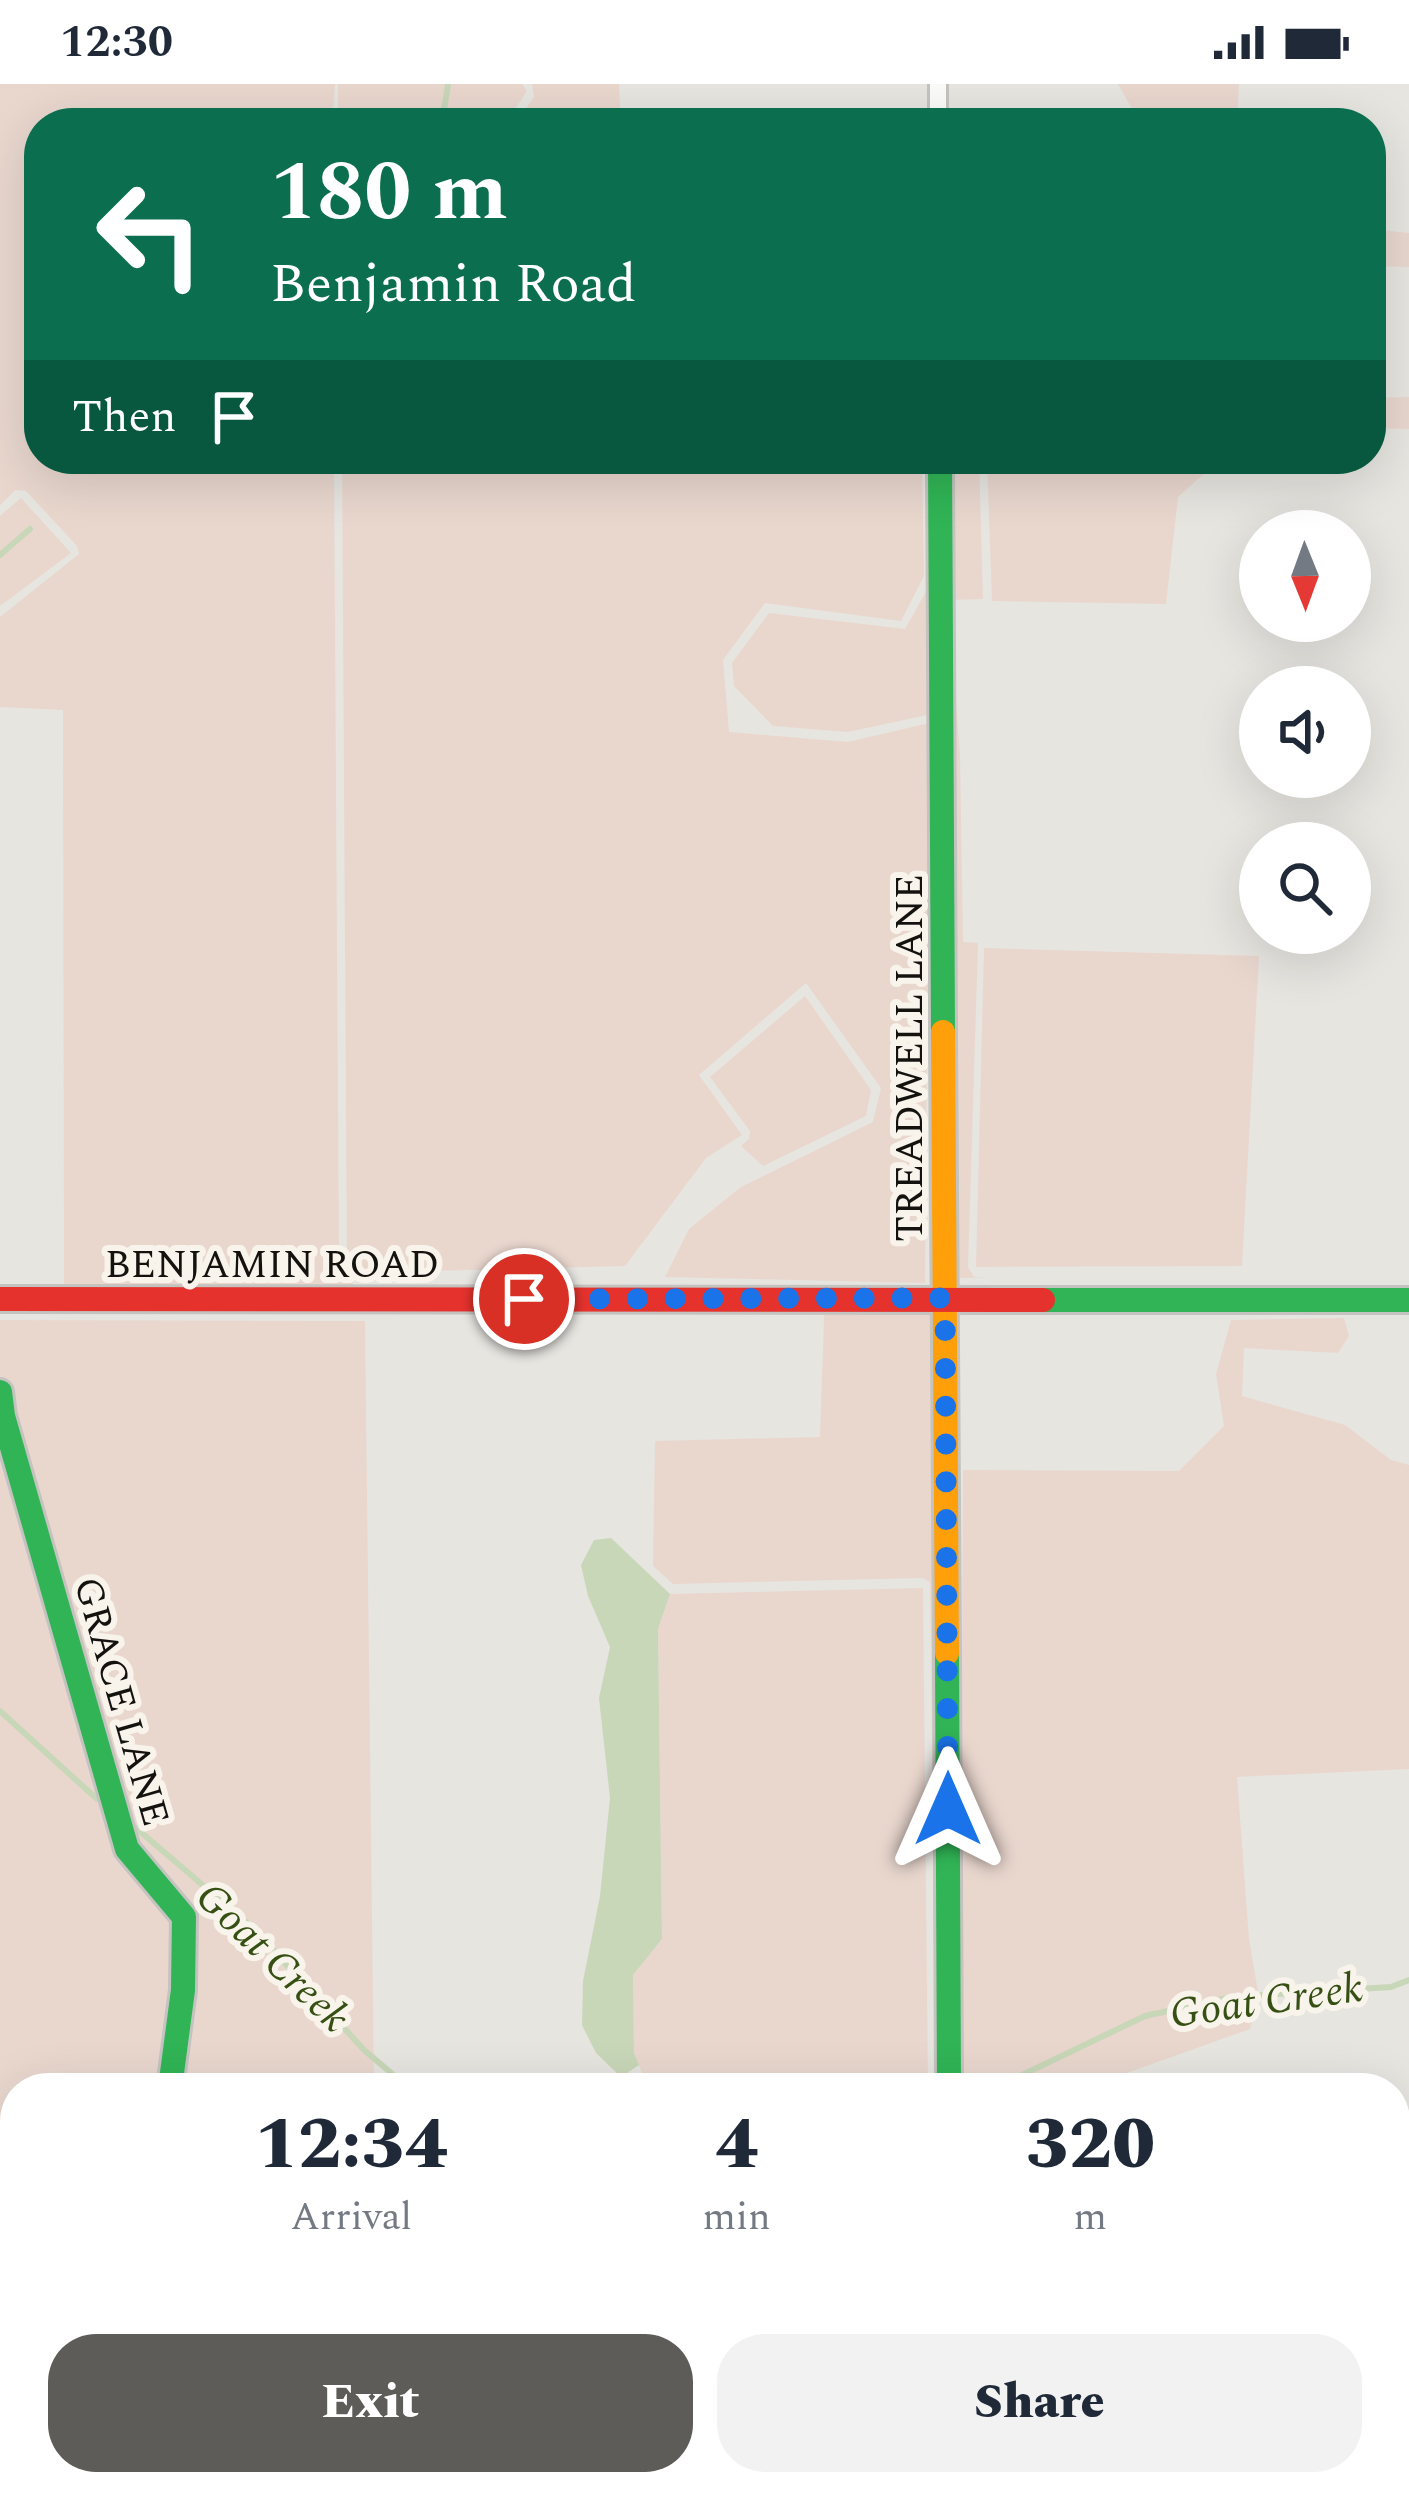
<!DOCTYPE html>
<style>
:root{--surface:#fff;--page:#f2f2f3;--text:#1f2937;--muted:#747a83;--accent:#5e5c58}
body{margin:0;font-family:Spectral,serif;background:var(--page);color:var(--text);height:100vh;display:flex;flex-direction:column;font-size:45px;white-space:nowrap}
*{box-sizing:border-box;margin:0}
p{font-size:39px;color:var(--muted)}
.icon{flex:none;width:66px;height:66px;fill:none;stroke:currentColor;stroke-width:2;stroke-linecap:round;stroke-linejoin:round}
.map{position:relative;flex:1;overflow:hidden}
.panel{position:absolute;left:0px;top:1989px;width:1410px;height:423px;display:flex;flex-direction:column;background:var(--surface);border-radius:48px 48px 0 0;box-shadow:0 12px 48px #0002}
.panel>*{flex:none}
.banner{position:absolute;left:24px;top:24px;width:1362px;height:366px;border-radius:48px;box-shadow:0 12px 48px #0002;background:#0b6e4f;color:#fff;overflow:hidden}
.needle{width:78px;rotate:179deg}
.buttons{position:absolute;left:1239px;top:426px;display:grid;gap:24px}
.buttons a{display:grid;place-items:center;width:132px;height:132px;border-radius:50%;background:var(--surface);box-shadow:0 12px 48px #0002;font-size:60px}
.pin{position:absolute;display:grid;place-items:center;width:102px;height:102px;color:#fff;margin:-51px;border:6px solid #fff;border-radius:50%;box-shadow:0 3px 12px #0007}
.me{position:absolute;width:132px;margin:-66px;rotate:0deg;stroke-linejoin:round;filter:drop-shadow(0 0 9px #0008)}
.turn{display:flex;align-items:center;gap:42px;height:252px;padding:0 48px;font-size:54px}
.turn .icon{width:156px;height:156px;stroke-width:2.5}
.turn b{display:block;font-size:84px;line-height:102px}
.then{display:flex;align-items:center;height:114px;padding:0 48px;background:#0003;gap:24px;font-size:45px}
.eta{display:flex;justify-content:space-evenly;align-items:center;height:204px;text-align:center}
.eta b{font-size:72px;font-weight:800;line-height:84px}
.cta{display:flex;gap:24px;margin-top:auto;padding:24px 48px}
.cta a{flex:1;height:138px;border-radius:48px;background:var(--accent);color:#fff;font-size:48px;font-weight:800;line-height:138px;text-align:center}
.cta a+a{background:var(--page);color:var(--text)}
.status{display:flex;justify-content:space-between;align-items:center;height:84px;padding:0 60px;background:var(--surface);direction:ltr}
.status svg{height:33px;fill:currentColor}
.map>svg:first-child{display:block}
.green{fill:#e9d7ce}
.water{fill:#c8d7b8}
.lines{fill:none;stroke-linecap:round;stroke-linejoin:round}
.stream{stroke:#c8d7b8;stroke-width:6}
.street-casing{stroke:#c4c3bf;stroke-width:22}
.fast-casing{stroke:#c4c3bf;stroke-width:30}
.slow-casing{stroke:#c4c3bf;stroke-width:30}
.jam-casing{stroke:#c4c3bf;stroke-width:30}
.street{stroke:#fbfbfa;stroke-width:16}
.fast{stroke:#30b455;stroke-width:24}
.slow{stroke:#ff9f0a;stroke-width:24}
.jam{stroke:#e5322d;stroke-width:24}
.route{stroke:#1a73e8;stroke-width:21;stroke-dasharray:0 37.8}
.labels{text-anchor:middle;stroke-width:12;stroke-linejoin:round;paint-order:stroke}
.street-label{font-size:39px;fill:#14120f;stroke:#f8f4eb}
.water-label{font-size:42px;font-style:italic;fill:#365014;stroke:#f8f4eb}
</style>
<div class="status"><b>12:30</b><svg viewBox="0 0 49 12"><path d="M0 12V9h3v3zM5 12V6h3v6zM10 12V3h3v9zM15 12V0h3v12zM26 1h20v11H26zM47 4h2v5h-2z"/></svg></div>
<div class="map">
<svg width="1409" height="2411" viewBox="0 0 1409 2411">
<rect width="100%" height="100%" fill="#e7e5e0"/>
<!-- green -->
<g class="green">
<path d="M 0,0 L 335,0 L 332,39 L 39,39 L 39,375 L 334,375 L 339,1189 L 342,1197 L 353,1198 L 354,1227 L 0,1226 L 64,1206 L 63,626 L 0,623 L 0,533 L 79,470 L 77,462 L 26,407 L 15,406 L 0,421 Z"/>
<path d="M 338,0 L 522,0 L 527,7 L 506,39 L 338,39 Z"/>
<path d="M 532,0 L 619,0 L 621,39 L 516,39 L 534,13 Z"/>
<path d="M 1118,0 L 1239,0 L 1237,39 L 1140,39 Z"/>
<path d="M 1371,145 L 1409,149 L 1409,183 L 1371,182 Z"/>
<path d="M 1409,313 L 1409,345 L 1371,344 L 1371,314 Z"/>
<path d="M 342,375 L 922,375 L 924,492 L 901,537 L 765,519 L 723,576 L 729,648 L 848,658 L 929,639 L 925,1199 L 665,1193 L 689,1145 L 741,1103 L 873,1038 L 881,1004 L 806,899 L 699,991 L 742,1051 L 706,1074 L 625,1182 L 347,1189 Z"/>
<path d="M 930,375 L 979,375 L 983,515 L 948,516 L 960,670 L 963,858 L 978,859 L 968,1183 L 974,1193 L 991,1193 L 944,1195 L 949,1994 L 936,2004 L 930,1498 L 922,1494 L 673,1500 L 653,1482 L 655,1357 L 820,1353 L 825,1206 L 933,1202 L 932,630 L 848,648 L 773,642 L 734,602 L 732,579 L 769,529 L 905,545 L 932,497 Z"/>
<path d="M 987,375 L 1220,375 L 1178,413 L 1166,520 L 992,517 Z"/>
<path d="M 21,414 L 71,469 L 0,522 L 0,432 Z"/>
<path d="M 984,864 L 1259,872 L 1242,1182 L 976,1183 Z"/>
<path d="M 805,912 L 871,1006 L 866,1032 L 763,1082 L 741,1062 L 749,1055 L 750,1047 L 710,993 Z"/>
<path d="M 1344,1234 L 1349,1252 L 1338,1269 L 1244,1264 L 1242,1312 L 1345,1341 L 1391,1376 L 1409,1381 L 1409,1685 L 1237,1693 L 1249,1855 L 1259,1914 L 1250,1945 L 1085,2004 L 952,2004 L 960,1997 L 963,1386 L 1179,1387 L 1224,1342 L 1216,1290 L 1231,1236 Z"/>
<path d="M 0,1236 L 365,1237 L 374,2004 L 15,2004 L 15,2397 L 381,2397 L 381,2411 L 0,2411 Z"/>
<path d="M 923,1504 L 928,2004 L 648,2004 L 634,1969 L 633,1891 L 662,1855 L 658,1545 L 670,1510 Z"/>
<path d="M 1395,2313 L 1409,2330 L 1409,2411 L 1044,2411 L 1045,2397 L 1395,2397 Z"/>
<path d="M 424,2397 L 1002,2397 L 998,2411 L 783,2411 L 774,2403 L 700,2411 L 406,2411 Z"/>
</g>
<!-- water -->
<path class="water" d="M 611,1454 L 670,1510 L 658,1545 L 662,1855 L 633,1891 L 634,1969 L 639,1981 L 621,1993 L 596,1969 L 582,1941 L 583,1897 L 600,1812 L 610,1714 L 599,1614 L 610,1563 L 588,1512 L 581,1481 L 594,1456 Z"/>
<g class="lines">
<!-- stream -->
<g class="stream">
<path d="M 442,39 L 448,0"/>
<path d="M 0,471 L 30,445"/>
<path d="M 0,1627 L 97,1715"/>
<path d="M 136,1744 L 254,1845 L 364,1966 L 409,2004"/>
<path d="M 995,2004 L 1145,1932 L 1232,1913 L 1391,1903 L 1409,1896"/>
<path d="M 123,2411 L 151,2397"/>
</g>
<!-- street casing -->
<g class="street-casing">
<path id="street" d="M 938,0 L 938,39"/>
</g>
<!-- fast casing -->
<g class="fast-casing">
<g id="fast">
<path d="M 940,375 L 943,948"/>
<path d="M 1043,1216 L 1409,1216"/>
<path d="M 0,1308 L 3,1332 L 127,1765 L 184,1833 L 183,1906 L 170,2004"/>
<path d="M 947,1569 L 949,2004"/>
</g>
</g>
<!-- slow casing -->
<g class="slow-casing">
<path id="slow" d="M 943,948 L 947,1569"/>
</g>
<!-- jam casing -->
<g class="jam-casing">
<path id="jam" d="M 0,1215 L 1043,1216"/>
</g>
<!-- street -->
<use href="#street" class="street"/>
<!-- fast -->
<use href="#fast" class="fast"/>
<!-- slow -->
<use href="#slow" class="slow"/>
<!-- jam -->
<use href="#jam" class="jam"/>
</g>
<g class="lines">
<!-- route -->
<path class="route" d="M 524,1215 L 945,1214 L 948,1725"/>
</g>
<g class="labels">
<!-- street labels -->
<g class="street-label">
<text transform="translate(908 974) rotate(-90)" y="14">TREADWELL LANE</text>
<text x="272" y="1193">BENJAMIN ROAD</text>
<text transform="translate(123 1617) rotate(74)" y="14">GRACE LANE</text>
</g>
<!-- water labels -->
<g class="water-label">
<text transform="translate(274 1872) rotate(44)" y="15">Goat Creek</text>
<text transform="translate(1266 1915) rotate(-8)" y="15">Goat Creek</text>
</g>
</g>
</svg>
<div class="buttons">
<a><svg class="needle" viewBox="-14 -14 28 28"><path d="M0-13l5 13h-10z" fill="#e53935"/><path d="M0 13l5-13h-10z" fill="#747a83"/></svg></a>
<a><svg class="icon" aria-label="sound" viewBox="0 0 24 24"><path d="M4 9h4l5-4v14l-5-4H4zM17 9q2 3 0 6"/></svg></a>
<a><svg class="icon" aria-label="search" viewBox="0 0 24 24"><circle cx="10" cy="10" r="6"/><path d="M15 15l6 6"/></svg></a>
</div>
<div class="pin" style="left:524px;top:1215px;background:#d93025"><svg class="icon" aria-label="arrive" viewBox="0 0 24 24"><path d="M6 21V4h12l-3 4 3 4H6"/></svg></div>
<svg class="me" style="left:948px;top:1725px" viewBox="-20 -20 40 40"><path d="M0-17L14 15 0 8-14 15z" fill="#1a73e8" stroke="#fff" stroke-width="4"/></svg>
<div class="banner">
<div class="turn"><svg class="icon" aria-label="left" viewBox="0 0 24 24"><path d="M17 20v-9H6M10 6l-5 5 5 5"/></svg><div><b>180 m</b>Benjamin Road</div></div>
<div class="then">Then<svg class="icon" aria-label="arrive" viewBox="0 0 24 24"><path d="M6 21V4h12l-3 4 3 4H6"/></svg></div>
</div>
<section class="panel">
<div class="eta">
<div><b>12:34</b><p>Arrival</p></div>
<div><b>4</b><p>min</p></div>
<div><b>320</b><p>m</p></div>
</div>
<div class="cta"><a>Exit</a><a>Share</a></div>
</section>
</div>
